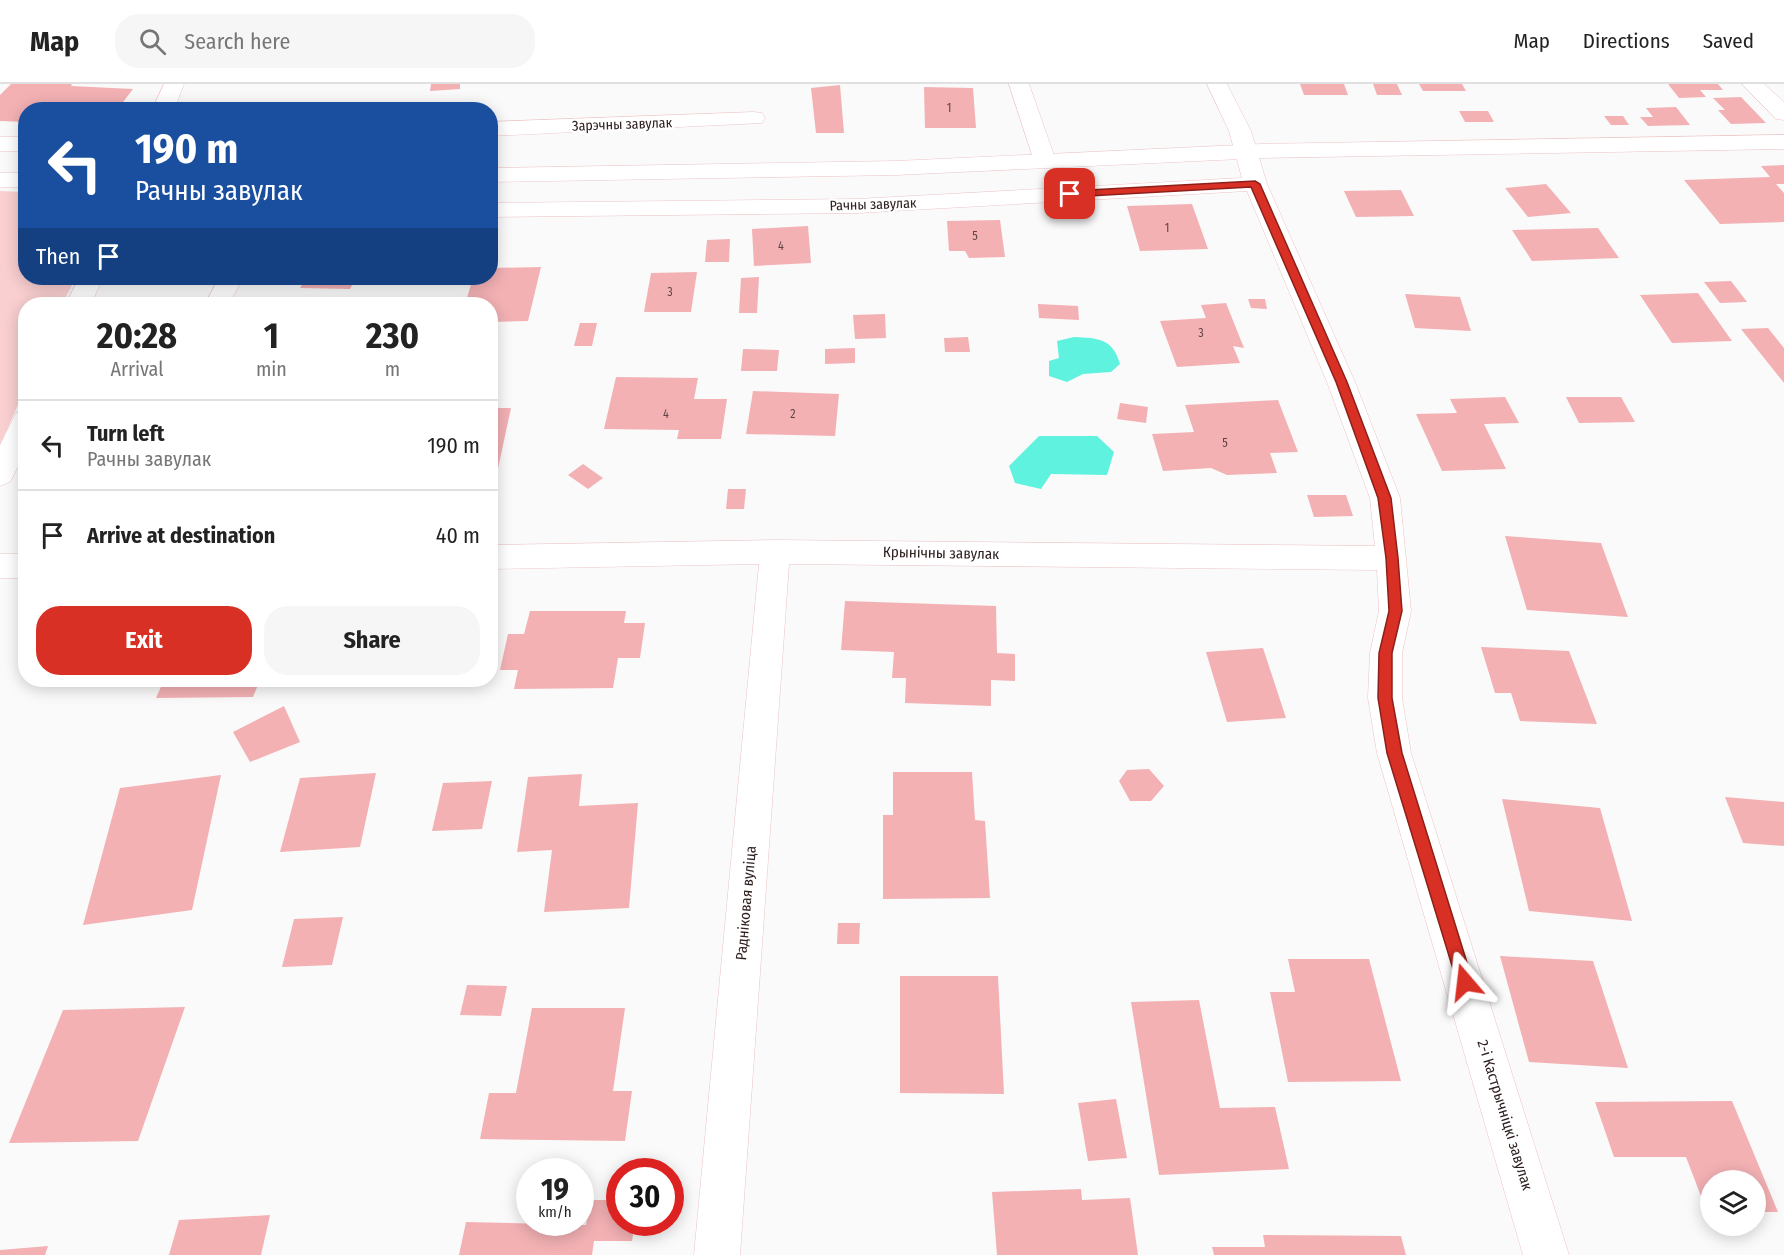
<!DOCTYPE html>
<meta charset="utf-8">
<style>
:root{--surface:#fff;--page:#f6f6f6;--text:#222;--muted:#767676;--line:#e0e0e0;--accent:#d93025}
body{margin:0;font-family:"Fira Sans Condensed",sans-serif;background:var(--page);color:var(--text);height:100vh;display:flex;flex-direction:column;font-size:22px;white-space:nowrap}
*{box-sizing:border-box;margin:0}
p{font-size:20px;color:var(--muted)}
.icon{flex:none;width:33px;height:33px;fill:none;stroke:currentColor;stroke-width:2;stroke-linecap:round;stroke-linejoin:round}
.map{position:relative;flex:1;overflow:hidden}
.sheet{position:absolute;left:18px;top:213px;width:480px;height:390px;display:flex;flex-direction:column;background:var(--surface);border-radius:24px;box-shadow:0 3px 15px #0003}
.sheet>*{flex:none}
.banner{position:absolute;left:18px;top:18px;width:480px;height:183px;border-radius:24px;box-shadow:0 3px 15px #0003;background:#1a4fa0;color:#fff;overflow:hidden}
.fabs{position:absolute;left:1700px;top:1086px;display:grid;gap:12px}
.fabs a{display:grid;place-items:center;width:66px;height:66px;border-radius:50%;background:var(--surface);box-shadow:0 3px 15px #0003;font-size:30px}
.speed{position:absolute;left:516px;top:1074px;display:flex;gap:12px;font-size:30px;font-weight:700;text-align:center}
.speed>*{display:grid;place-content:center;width:78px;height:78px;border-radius:50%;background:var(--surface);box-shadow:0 3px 15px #0003;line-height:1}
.speed small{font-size:15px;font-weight:400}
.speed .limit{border:9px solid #d22;background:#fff;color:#111}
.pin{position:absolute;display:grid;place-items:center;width:51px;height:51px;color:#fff;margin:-26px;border-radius:12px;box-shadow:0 3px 9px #0006}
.me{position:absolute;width:66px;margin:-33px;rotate:343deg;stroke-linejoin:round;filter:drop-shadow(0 0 4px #0008)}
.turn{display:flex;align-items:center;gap:21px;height:126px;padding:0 18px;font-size:27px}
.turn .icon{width:78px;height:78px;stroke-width:2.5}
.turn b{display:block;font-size:42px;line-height:51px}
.then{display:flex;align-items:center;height:57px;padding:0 18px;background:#0003;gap:12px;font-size:22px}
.eta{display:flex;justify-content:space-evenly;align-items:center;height:102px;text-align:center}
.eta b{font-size:36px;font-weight:700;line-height:42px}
.button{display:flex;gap:12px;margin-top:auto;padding:12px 18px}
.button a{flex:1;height:69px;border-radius:24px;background:var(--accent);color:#fff;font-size:24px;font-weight:700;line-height:69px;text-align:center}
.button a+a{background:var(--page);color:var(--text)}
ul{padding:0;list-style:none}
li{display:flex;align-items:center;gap:18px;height:90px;padding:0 18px;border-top:2px solid var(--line)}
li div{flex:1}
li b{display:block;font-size:22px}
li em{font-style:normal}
header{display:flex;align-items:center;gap:36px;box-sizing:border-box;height:84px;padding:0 30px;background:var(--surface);border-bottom:2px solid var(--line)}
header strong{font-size:28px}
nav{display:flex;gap:33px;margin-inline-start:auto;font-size:21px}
.search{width:420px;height:54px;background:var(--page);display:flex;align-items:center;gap:15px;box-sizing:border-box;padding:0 21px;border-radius:24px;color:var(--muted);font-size:22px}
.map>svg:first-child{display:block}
.green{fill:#f9cfd0}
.water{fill:#5ef2df}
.building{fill:#f3b1b4}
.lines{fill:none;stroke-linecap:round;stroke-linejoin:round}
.minor-casing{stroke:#edc2c3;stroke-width:1}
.secondary-casing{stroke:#edc2c3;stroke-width:1}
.minor{fill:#fff;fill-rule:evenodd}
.secondary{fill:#fff;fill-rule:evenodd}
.route{fill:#d93025;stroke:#8d1f18;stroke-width:1.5}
.labels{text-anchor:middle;stroke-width:4.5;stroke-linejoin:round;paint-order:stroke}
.number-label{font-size:12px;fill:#614546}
.far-street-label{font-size:14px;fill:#302121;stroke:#fff}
.street-label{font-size:15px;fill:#302121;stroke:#fff}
</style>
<header>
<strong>Map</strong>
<div class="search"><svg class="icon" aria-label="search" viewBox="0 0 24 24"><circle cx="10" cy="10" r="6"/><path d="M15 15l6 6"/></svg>Search here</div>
<nav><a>Map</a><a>Directions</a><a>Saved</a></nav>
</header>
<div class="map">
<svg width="1784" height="1171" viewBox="0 0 1784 1171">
<rect width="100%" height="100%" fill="#fafafa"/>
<!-- green -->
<path class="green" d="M 0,107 L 25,108 L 26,194 L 76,194 L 62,220 L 26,220 L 25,304 L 0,362 Z"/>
<!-- water -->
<g class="water">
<path d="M 1074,253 C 1097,254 1113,254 1120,280 L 1111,288 L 1083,290 L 1067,298 L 1049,292 L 1049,277 L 1059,274 L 1057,257 Z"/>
<path d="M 1039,352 L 1097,352 L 1114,368 L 1107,391 L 1051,390 L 1041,405 L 1015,399 L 1009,382 Z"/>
</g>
<!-- building -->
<g class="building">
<path d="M 11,0 L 72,0 L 71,2 L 133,5 L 117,26 L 26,26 L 26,38 L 0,37 L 0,11 Z"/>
<path d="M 431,0 L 460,0 L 460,5 L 430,7 Z"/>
<path d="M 1300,0 L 1344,0 L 1348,11 L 1304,11 Z"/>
<path d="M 1373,0 L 1397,0 L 1402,11 L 1377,11 Z"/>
<path d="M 1419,0 L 1462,0 L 1466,7 L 1423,7 Z"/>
<path d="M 1668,0 L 1718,0 L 1723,6 L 1700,6 L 1706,13 L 1679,14 Z"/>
<path d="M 840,1 L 844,49 L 816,49 L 811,4 Z"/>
<path d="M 924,3 L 973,4 L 976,44 L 925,44 Z"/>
<path d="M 1741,13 L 1766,39 L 1731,40 L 1718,26 L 1725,26 L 1713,14 Z"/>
<path d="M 1676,23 L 1690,41 L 1648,42 L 1640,33 L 1653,33 L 1646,24 Z"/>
<path d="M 1459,27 L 1488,27 L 1494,38 L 1465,38 Z"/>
<path d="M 1604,32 L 1623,32 L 1629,41 L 1611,41 Z"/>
<path d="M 1784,81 L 1784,100 L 1776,100 L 1784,109 L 1784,138 L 1720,140 L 1684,96 L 1770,93 L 1761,82 Z"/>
<path d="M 1546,100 L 1571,129 L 1528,133 L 1505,104 Z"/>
<path d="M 1401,106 L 1414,132 L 1356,133 L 1344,107 Z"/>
<path d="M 1192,120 L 1208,165 L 1140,167 L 1127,122 Z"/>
<path d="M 1000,136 L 1005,173 L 969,174 L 965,167 L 949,167 L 947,137 Z"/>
<path d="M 808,142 L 811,179 L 754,182 L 752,145 Z"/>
<path d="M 1598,144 L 1619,174 L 1532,177 L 1512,146 Z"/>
<path d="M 730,155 L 729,178 L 705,178 L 707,156 Z"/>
<path d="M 541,183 L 528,237 L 490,238 L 490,220 L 465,220 L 473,194 L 490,194 L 490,184 Z"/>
<path d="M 697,188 L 691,228 L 644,228 L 651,189 Z"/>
<path d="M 759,193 L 757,229 L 739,229 L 741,194 Z"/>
<path d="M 306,194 L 356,194 L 350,205 L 300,204 Z"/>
<path d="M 1731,197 L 1747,218 L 1720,219 L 1704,198 Z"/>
<path d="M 1698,209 L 1732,257 L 1672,259 L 1640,211 Z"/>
<path d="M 1405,210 L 1460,213 L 1471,247 L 1415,244 Z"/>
<path d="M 1248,215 L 1265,215 L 1267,225 L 1251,224 Z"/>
<path d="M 1226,219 L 1244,264 L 1233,262 L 1240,279 L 1177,283 L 1160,237 L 1206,234 L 1201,221 Z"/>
<path d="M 1038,220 L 1078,222 L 1079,236 L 1039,234 Z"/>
<path d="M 885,230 L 886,254 L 855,255 L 853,231 Z"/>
<path d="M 580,239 L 597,239 L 592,262 L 574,262 Z"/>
<path d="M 1768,244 L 1784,264 L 1784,299 L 1741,245 Z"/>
<path d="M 968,253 L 970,268 L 945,268 L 944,254 Z"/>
<path d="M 855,264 L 855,279 L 825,280 L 825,265 Z"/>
<path d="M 743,265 L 779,266 L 777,287 L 741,287 Z"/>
<path d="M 616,293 L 698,294 L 694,315 L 727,315 L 721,355 L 677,355 L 679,346 L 604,345 Z"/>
<path d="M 753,307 L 839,310 L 835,352 L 746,350 Z"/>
<path d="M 1505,313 L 1519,339 L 1484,340 L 1506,385 L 1442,387 L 1416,330 L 1457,329 L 1450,315 Z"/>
<path d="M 1566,313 L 1621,313 L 1635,338 L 1579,339 Z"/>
<path d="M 1278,316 L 1298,368 L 1270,369 L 1277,389 L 1227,391 L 1211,384 L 1163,387 L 1152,350 L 1194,348 L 1185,321 Z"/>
<path d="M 1120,319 L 1148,323 L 1146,339 L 1117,335 Z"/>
<path d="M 490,324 L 511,324 L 497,389 L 490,389 Z"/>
<path d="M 583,380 L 603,394 L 588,405 L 568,391 Z"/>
<path d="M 728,405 L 746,405 L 744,425 L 726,425 Z"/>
<path d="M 1307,411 L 1346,411 L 1353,432 L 1314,433 Z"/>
<path d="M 1505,452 L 1601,459 L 1628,533 L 1527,526 Z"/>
<path d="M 845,517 L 996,522 L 997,569 L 1015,570 L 1015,597 L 991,596 L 991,622 L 905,619 L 906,594 L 892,594 L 894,568 L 841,566 Z"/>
<path d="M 530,527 L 626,527 L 624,539 L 645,539 L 640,574 L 618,574 L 613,604 L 514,605 L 518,586 L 500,586 L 508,550 L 524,550 Z"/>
<path d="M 1481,563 L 1569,567 L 1597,640 L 1520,637 L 1511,609 L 1495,609 Z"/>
<path d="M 1263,564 L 1286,634 L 1227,638 L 1206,568 Z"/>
<path d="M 164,596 L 260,596 L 253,613 L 156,614 Z"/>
<path d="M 284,622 L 300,658 L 250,678 L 233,648 Z"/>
<path d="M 1149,685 L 1164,702 L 1151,717 L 1130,717 L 1119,697 L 1127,686 Z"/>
<path d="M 893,688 L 972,688 L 975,736 L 985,737 L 990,814 L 883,815 L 883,731 L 893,731 Z"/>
<path d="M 376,689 L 360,763 L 280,768 L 300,694 Z"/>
<path d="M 582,690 L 579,722 L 638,719 L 629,824 L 544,828 L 552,766 L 517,768 L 528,693 Z"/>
<path d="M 221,691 L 192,826 L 83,841 L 120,704 Z"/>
<path d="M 492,697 L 482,745 L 432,747 L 443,699 Z"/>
<path d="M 1725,713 L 1784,718 L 1784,762 L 1743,759 Z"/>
<path d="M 1502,715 L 1600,724 L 1632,837 L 1529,827 Z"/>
<path d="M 343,833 L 332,881 L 282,883 L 294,835 Z"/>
<path d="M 838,839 L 860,839 L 859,860 L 837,860 Z"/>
<path d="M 1500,872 L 1593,877 L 1628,984 L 1529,978 Z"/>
<path d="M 1288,875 L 1369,875 L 1401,997 L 1288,998 L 1270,908 L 1295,908 Z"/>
<path d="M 900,892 L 998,892 L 1004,1010 L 900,1009 Z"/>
<path d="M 467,901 L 507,902 L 501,932 L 460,931 Z"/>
<path d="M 1199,916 L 1220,1024 L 1275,1023 L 1289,1085 L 1159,1091 L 1131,918 Z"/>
<path d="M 185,923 L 138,1057 L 9,1059 L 63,926 Z"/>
<path d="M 532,924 L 625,924 L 613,1007 L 632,1007 L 625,1057 L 480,1055 L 489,1009 L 516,1009 Z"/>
<path d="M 1116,1015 L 1127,1074 L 1088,1077 L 1078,1019 Z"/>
<path d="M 1732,1017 L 1778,1128 L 1755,1128 L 1755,1096 L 1710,1096 L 1710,1128 L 1707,1128 L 1686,1073 L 1614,1073 L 1595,1018 Z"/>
<path d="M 1081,1105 L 1082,1116 L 1130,1114 L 1138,1171 L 997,1171 L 992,1108 Z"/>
<path d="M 590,1116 L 620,1116 L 620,1138 L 635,1138 L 632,1157 L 594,1157 L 592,1171 L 459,1171 L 466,1138 L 586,1141 Z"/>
<path d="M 270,1131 L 261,1171 L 169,1171 L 179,1136 Z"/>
<path d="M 1263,1151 L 1401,1152 L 1406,1171 L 1214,1171 L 1212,1163 L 1265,1163 Z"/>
<path d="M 48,1162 L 45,1171 L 0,1171 L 0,1166 Z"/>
</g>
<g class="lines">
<!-- minor casing -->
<g class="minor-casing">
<g id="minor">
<path d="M 164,0 L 184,0 L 174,26 L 152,26 Z"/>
<path d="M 1009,0 L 1029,0 L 1056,77 L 1053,82 L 1045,84 L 1037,82 L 1034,77 Z"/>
<path d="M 1207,0 L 1227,0 L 1251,47 L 1267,100 L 1355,298 L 1400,414 L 1411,527 L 1402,569 L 1402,614 L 1411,669 L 1569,1171 L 1523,1171 L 1377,669 L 1368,614 L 1370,569 L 1379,527 L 1377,486 L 789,480 L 740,1171 L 694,1171 L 759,480 L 490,485 L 490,461 L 775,456 L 1375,462 L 1370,414 L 1327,298 L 1247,107 L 857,129 L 490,133 L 490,119 L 857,115 L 1242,94 L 1229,47 Z"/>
<path d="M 1742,0 L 1764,0 L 1784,18 L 1784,36 L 1776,35 Z"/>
<path d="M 754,28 L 762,29 L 765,34 L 762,39 L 490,52 L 490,38 Z"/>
<rect x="0" y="53" width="26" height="14"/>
<path d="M 79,194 L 103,194 L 91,220 L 66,220 Z"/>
<path d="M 219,194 L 243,194 L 229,220 L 205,220 Z"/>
<path d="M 26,326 L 26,367 L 10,398 L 0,402 L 0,361 L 16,329 Z"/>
<rect x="0" y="470" width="26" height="24"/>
</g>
</g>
<!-- secondary casing -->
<g class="secondary-casing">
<g id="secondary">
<path d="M 1784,51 L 1784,65 L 1262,74 L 896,91 L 490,98 L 490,84 L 896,77 L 1262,60 Z"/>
<rect x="0" y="89" width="26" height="14"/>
</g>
</g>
<!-- minor -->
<use href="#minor" class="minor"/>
<!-- secondary -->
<use href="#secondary" class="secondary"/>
</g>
<!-- route -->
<path class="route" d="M 1255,97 L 1260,100 L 1347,298 L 1391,414 L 1398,474 L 1402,527 L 1392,569 L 1392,614 L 1402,669 L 1473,898 L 1471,903 L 1465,906 L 1459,903 L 1457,898 L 1387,669 L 1378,614 L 1379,569 L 1389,527 L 1386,474 L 1378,414 L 1336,298 L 1251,103 L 1070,113 L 1065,110 L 1070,107 Z"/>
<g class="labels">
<!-- number labels -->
<g class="number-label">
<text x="949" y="28">1</text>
<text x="1167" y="148">1</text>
<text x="975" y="156">5</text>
<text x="781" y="166">4</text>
<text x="670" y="212">3</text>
<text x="1201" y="253">3</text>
<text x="666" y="334">4</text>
<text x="793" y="334">2</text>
<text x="1225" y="363">5</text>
</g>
<!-- far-street labels -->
<g class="far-street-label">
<text transform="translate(622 40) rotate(-2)" y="5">Зарэчны завулак</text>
<text transform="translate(873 120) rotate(-2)" y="5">Рачны завулак</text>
</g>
<!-- street labels -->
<g class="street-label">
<text transform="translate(941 469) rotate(1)" y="5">Крынічны завулак</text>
<text transform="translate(746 819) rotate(-85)" y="5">Радніковая вуліца</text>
<text transform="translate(1505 1031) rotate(73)" y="5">2-і Кастрычніцкі завулак</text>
</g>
</g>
</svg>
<div class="fabs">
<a><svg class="icon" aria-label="layers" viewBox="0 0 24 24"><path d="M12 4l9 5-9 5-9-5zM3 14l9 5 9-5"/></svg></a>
</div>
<div class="speed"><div>19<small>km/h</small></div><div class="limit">30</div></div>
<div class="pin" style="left:1070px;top:110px;background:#d93025"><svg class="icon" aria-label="arrive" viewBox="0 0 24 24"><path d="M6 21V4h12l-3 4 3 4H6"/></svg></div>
<svg class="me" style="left:1465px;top:898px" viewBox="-20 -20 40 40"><path d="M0-17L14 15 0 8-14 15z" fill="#d93025" stroke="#fff" stroke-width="4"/></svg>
<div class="banner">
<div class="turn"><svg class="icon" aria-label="left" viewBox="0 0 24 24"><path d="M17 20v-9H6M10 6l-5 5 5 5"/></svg><div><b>190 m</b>Рачны завулак</div></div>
<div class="then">Then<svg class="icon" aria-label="arrive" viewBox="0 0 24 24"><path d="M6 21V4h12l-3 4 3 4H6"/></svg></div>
</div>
<section class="sheet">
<div class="eta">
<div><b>20:28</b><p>Arrival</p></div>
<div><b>1</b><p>min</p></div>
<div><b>230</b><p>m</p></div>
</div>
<ul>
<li><svg class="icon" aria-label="left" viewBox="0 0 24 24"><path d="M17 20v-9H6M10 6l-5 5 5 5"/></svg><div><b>Turn left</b><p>Рачны завулак</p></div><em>190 m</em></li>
<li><svg class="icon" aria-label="arrive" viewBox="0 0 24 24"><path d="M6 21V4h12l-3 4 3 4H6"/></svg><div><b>Arrive at destination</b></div><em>40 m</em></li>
</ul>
<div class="button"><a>Exit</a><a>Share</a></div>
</section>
</div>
